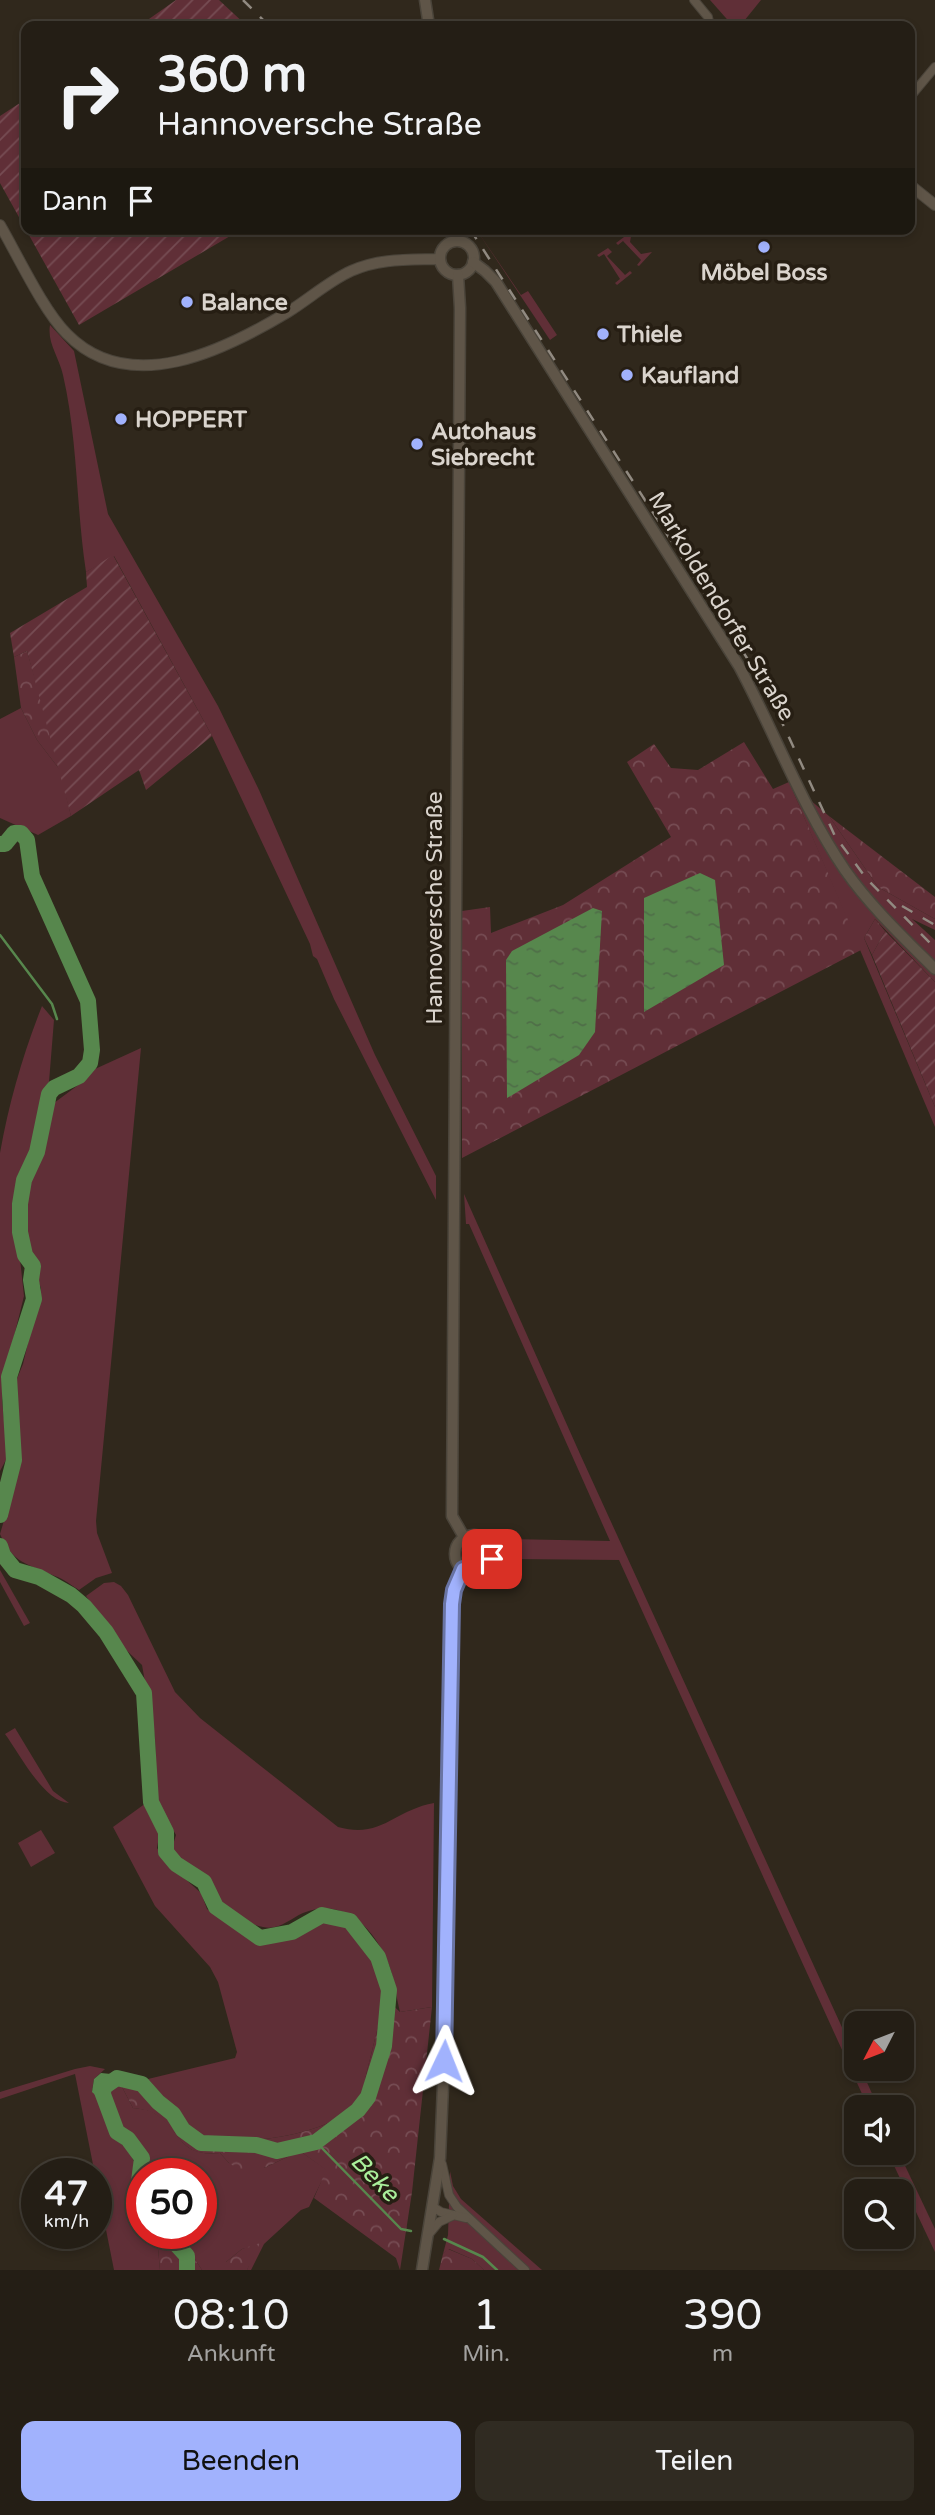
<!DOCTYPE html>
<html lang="de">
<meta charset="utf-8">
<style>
:root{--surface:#241e15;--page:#302b22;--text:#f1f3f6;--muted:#a3a2a0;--line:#413c34;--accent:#a1b2fd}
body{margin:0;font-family:"Varela Round",sans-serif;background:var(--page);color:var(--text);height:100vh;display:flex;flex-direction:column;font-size:26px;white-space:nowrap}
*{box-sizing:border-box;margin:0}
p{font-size:23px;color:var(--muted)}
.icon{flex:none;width:38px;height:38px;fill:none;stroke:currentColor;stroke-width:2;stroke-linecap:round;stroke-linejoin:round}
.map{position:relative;height:2270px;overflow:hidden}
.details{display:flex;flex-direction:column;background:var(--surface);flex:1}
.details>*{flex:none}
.guide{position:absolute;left:21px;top:21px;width:894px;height:214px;border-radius:14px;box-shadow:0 4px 10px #0003,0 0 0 2px var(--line);background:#241e15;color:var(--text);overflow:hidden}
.needle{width:46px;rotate:228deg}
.fabs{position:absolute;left:844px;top:2011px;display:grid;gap:14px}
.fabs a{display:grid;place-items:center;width:70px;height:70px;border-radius:14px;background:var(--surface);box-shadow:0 4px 10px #0003,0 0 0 2px var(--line);font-size:35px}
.speed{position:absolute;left:21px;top:2158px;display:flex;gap:14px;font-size:35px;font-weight:700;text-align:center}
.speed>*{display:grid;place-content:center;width:91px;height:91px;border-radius:50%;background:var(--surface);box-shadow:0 4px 10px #0003,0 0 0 2px var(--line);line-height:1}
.speed small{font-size:18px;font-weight:400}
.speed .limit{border:10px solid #d22;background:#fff;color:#111}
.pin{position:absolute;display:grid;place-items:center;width:60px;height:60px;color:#fff;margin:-30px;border-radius:14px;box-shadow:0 4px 10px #0006}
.me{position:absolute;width:77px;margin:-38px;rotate:2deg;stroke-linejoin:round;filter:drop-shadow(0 0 5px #0008)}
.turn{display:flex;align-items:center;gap:24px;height:147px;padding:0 21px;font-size:32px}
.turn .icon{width:91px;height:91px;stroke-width:2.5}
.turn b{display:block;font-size:49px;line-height:60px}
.then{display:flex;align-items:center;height:66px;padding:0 21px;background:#0003;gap:14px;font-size:26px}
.eta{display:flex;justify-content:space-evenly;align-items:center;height:119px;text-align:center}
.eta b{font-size:42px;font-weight:600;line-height:49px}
.action{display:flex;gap:14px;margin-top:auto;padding:14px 21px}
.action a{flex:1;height:80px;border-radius:14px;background:var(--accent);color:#111;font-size:28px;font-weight:600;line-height:80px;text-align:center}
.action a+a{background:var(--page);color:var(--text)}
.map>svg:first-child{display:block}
.grass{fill:#602f37}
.forest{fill:url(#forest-crowns)}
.garden{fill:url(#garden-furrows)}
.water{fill:url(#water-ripples)}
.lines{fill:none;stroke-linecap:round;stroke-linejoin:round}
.stream{stroke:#57874d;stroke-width:2.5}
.river{stroke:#57874d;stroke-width:16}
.minor-casing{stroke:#4a443a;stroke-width:10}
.tertiary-casing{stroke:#4a443a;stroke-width:12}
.secondary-casing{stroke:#4a443a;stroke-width:13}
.minor{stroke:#5f5548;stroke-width:8}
.tertiary{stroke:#5f5548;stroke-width:10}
.secondary{stroke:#5f5548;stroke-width:10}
.rail{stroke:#918a81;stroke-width:2.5;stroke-dasharray:12 12;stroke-linecap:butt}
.route-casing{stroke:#6974a4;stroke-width:18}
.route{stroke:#a1b2fd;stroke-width:12}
.poi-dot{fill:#a1b2fd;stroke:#261e13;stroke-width:2.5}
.labels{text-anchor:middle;stroke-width:7;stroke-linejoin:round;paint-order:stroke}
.poi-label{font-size:23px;font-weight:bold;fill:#dad4cd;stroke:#261e13;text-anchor:start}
.street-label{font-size:23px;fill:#dad4cd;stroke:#261e13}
.water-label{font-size:24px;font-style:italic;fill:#aaef9b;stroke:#261e13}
</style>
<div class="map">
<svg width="935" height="2270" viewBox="0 0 935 2270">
<defs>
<pattern id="forest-crowns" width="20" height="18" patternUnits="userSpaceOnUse" patternTransform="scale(1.75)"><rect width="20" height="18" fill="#602f37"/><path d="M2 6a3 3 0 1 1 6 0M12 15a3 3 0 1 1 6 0" fill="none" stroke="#764c53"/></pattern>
<pattern id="garden-furrows" width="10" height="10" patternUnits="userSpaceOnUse" patternTransform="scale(1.75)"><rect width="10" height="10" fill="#602f37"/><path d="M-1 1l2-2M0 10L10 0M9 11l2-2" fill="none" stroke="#764c53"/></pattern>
<pattern id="water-ripples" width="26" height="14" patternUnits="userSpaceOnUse" patternTransform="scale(1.75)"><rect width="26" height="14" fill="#57874d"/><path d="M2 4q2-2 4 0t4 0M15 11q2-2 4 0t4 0" fill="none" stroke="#4f6e48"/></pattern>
</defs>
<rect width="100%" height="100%" fill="#30281c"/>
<!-- grass -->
<g class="grass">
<path d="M 710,0 L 761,0 L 740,26 L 733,26 Z"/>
<path d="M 476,229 L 521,295 L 528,291 L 557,335 L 550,340 Z"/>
<path d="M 632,231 L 630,242 L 641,254 L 652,252 L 639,266 L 637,265 L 641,260 L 623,241 L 618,245 L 616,243 Z"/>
<path d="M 608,248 L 612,252 L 607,256 L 625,275 L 630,271 L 632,273 L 617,285 L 615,283 L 620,279 L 604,254 L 599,257 L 597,255 Z"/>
<path d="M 50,325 L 74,351 L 108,514 L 218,706 L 259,790 L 375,1055 L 436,1176 L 436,1200 L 334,999 L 317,959 L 313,956 L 310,944 L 212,736 L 114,556 L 86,572 C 76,507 78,440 63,375 C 59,357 47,343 50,325 Z"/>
<path d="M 21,708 L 37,740 L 60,770 L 71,816 L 38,835 L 0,818 L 0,719 Z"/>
<path d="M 789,782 L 829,816 L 878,887 L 935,919 L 935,930 L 912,919 L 935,940 L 935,982 L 875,919 L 864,938 L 935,1107 L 935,1127 Z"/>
<path d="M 42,1006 L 54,1020 L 49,1082 L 46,1086 L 38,1129 L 19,1189 L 15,1212 L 24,1296 L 4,1377 L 2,1401 L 8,1456 L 0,1471 L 0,1153 C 9,1102 23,1054 42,1006 Z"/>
<path d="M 141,1048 L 96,1521 L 97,1533 L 112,1573 L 96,1578 L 79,1590 C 71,1585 64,1579 55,1576 C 28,1564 13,1564 0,1534 L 21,1463 L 14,1386 L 23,1364 L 41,1288 L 37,1278 L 39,1267 L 29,1247 L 24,1226 L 26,1192 L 46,1144 L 49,1116 L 54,1103 L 85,1080 L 95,1069 Z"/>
<path d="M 464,1194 L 580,1454 L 856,2058 L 856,2068 L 861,2069 L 878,2107 L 868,2107 L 619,1560 L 515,1559 L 497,1563 L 496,1531 L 504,1539 L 610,1541 L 469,1224 L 466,1224 Z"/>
<path d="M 0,1570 L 30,1623 L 24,1626 L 0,1582 Z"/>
<path d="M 114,1582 L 121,1586 L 128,1595 L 175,1692 L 200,1718 L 338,1827 C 382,1839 394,1810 434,1803 L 432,2007 L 400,2012 C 396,1997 395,1981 389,1965 C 375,1929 345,1896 303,1913 C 290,1919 278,1931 263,1927 C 247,1924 228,1913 219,1898 C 217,1893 215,1888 212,1884 C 204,1876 193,1873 185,1865 C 180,1860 176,1854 172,1848 L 176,1835 L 157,1801 L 155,1738 L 142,1665 L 125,1649 L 86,1596 L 104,1583 Z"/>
<path d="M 15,1728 L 53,1791 L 69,1803 C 44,1802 19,1753 5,1734 Z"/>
<path d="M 146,1803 L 160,1831 L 157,1848 L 165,1861 L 201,1893 L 207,1909 L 249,1939 L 260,1942 L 293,1937 L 322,1922 L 346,1925 C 364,1948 381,1969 385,1998 C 379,2023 373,2047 367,2071 C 365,2079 364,2090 361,2097 C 343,2134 238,2149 203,2136 C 189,2131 186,2118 177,2110 C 166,2100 157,2090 148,2079 L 235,2058 L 237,2052 L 218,1982 L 210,1967 L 155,1906 L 113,1827 Z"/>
<path d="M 41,1830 L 55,1853 L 31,1867 L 18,1843 Z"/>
<path d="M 90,2066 L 105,2069 L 94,2079 L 92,2091 L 101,2100 L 112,2137 L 128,2149 L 136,2166 L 132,2192 L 142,2217 L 142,2233 L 153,2233 L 157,2237 L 160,2270 L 114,2270 L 75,2074 L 0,2099 L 0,2092 L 75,2069 Z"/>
<path d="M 113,2085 L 121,2085 L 133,2108 C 139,2109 149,2109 154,2113 C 184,2131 176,2157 220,2153 L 229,2163 L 264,2168 L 300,2151 L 327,2170 L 309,2207 L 301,2210 L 264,2244 L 251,2270 L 247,2270 L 256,2246 L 242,2249 L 226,2262 L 226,2270 L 202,2270 L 188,2249 L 173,2233 L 201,2233 L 201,2174 L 146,2173 L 148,2161 L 137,2139 L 120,2127 L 110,2097 Z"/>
<path d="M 888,2153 L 899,2153 L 935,2229 L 935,2252 Z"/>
<path d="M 450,2171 L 453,2186 L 461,2199 L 542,2270 L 484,2270 L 472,2259 L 449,2249 L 443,2254 L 448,2235 Z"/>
</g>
<!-- forest -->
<g class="forest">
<path d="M 27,651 L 58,759 L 60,770 L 37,740 L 21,708 L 14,657 Z"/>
<path d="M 744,742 L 773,789 L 789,782 L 861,950 L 462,1158 L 462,911 L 490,907 L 491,933 L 563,905 L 671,837 L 627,762 L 654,744 L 671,768 L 698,770 Z"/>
<path d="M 829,816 L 935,897 L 935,919 L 878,887 Z"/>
<path d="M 875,919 L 885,931 L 872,955 L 864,938 Z"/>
<path d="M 385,1998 L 400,2012 L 432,2007 L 412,2192 L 400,2270 L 396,2258 L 314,2198 L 326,2170 L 300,2151 L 264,2168 L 243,2172 L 229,2163 L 220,2153 C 178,2157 184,2134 155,2114 C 149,2110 140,2109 133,2108 L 121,2085 L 148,2079 C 157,2090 166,2100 177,2110 C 186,2118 189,2131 203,2136 C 238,2149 343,2134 361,2097 C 364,2090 365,2079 367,2071 C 373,2047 379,2023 385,1998 Z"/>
<path d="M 169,2233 L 173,2233 L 188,2249 L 202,2270 L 160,2270 L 157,2237 Z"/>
<path d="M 260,2243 L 247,2270 L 226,2270 L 226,2262 L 242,2249 Z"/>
<path d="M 448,2249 L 472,2259 L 484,2270 L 439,2270 L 443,2254 Z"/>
</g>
<!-- garden -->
<g class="garden">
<path d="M 176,0 L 219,0 L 247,26 L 139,26 Z"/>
<path d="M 26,99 L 26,229 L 242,229 L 79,325 L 0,183 L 0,116 Z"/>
<path d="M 113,555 L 212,736 L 146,790 L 139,770 L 71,816 L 27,651 L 14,657 L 10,633 L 87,587 L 86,572 Z"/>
<path d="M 885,931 L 935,982 L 935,1107 L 872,955 Z"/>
</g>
<!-- water -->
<g class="water">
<path d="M 700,873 L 715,880 L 724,965 L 644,1012 L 644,898 Z"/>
<path d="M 593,908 L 602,911 L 595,1032 L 579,1055 L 507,1098 L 506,960 L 512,951 Z"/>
<path d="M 101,2073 L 111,2074 L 121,2085 L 113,2085 L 110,2097 L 112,2106 L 104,2109 L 101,2100 L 92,2092 L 94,2079 Z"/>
</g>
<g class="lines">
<!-- stream -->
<g class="stream">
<path d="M 0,935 L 52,1004 L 57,1019"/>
<path d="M 316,2142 L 401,2229 L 411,2231"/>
<path d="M 444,2239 L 483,2257 L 497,2270"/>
</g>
<!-- river -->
<g class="river">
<path d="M 0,844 L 5,844 L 14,833 L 21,833 L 27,840 L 32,876 L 88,1001 L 92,1050 L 90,1063 L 79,1076 L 54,1088 L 49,1094 L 37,1152 L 24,1180 L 20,1204 L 20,1232 L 25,1255 L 33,1266 L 31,1280 L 34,1299 L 9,1377 L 14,1460 L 0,1515"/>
<path d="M 0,1546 L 3,1555 L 15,1570 L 39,1577 L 71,1595 L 84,1606 L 106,1632 L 144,1693 L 151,1802 L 166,1832 L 166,1852 L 176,1864 L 204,1882 L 216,1907 L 260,1938 L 292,1932 L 322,1915 L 350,1921 L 378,1957 L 389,1990 L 384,2046 L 368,2097 L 358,2110 L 316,2142 L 277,2151 L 256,2145 L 201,2143 L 183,2130 L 173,2114 L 158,2102 L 142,2084 L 117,2078 L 101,2089 L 117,2132 L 128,2139 L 142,2158 L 138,2189 L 142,2196"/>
<path d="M 166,2233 L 187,2256 L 187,2270"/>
</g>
<!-- minor casing -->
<g class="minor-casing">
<g id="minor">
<path d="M 694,0 L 708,17 L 710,26"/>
<path d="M 910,97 L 935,67"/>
<path d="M 442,2164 L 449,2195 L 457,2207 L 525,2270"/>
<path d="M 433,2207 L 441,2212 L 466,2218"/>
<path d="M 429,2234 L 439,2222 L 452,2216"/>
</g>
</g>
<!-- tertiary casing -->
<g class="tertiary-casing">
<g id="tertiary">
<path d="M 910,185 L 935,205"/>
<path d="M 0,225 C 18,256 43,310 67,334 C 130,398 225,350 288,312 C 309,299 329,281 351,271 C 380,258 409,260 440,259"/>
</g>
</g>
<!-- secondary casing -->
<g class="secondary-casing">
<g id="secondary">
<path d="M 425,0 L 429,26"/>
<circle cx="457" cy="258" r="17"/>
<path d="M 473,262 L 485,271 L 496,282 L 739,666 C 775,733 802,807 845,870 C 870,906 904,938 935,969"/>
<path d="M 458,275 L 460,308 L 452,1516 L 464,1537"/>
<circle cx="474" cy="1554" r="19"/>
<path d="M 422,2270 L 440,2158 L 446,2013 L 452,1604 L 454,1590 L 463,1569"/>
</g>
</g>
<!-- minor -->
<use href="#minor" class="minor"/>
<!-- tertiary -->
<use href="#tertiary" class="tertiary"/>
<!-- secondary -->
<use href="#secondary" class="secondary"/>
<!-- rail -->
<g class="rail">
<path d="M 243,0 L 269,26"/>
<path d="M 470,229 L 765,686 L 835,836 L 866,878 L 935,948"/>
<path d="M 902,906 L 935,925"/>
</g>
</g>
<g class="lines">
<!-- route casing -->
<g class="route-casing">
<path id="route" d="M 444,2061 L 452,1604 L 454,1590 L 463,1569 C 475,1575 486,1572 492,1559"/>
</g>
<!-- route -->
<use href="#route" class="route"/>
</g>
<!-- markers -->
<g class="poi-dot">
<circle cx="764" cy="247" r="7"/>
<circle cx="187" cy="302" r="7"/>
<circle cx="603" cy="334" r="7"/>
<circle cx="627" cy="375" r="7"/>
<circle cx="121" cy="419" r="7"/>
<circle cx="417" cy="444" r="7"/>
</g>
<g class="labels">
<!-- poi labels -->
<g class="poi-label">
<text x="764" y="280" text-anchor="middle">Möbel Boss</text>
<text x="201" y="310">Balance</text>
<text x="617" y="342">Thiele</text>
<text x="641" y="383">Kaufland</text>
<text x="135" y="427">HOPPERT</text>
<text x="431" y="439">Autohaus<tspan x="431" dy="26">Siebrecht</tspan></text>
</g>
<!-- street labels -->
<g class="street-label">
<text transform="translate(722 606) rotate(59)" y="8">Markoldendorfer Straße</text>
<text transform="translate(434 908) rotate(-90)" y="8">Hannoversche Straße</text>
</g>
<!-- water labels -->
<g class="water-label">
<text transform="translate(375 2177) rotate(46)" y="8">Beke</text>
</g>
</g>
</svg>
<div class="fabs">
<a><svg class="needle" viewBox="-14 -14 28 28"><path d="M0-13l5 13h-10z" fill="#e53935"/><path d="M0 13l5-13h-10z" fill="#a3a2a0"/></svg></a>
<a><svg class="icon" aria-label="sound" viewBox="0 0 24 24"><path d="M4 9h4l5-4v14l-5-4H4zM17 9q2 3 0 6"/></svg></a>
<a><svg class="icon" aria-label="search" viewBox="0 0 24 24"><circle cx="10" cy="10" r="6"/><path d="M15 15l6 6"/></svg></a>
</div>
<div class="speed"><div>47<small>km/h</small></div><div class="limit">50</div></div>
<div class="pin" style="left:492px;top:1559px;background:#d93025"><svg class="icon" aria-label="arrive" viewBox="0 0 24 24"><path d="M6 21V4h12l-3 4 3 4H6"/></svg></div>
<svg class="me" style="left:444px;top:2061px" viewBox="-20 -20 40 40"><path d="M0-17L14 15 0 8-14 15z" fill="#a1b2fd" stroke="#fff" stroke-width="4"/></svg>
<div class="guide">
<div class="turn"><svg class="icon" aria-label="right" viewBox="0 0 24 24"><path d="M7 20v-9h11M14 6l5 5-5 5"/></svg><div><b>360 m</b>Hannoversche Straße</div></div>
<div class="then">Dann<svg class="icon" aria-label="arrive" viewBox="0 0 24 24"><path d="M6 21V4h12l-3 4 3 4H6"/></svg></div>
</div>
</div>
<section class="details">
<div class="eta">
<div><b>08:10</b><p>Ankunft</p></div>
<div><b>1</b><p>Min.</p></div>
<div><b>390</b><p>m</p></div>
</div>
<div class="action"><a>Beenden</a><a>Teilen</a></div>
</section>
